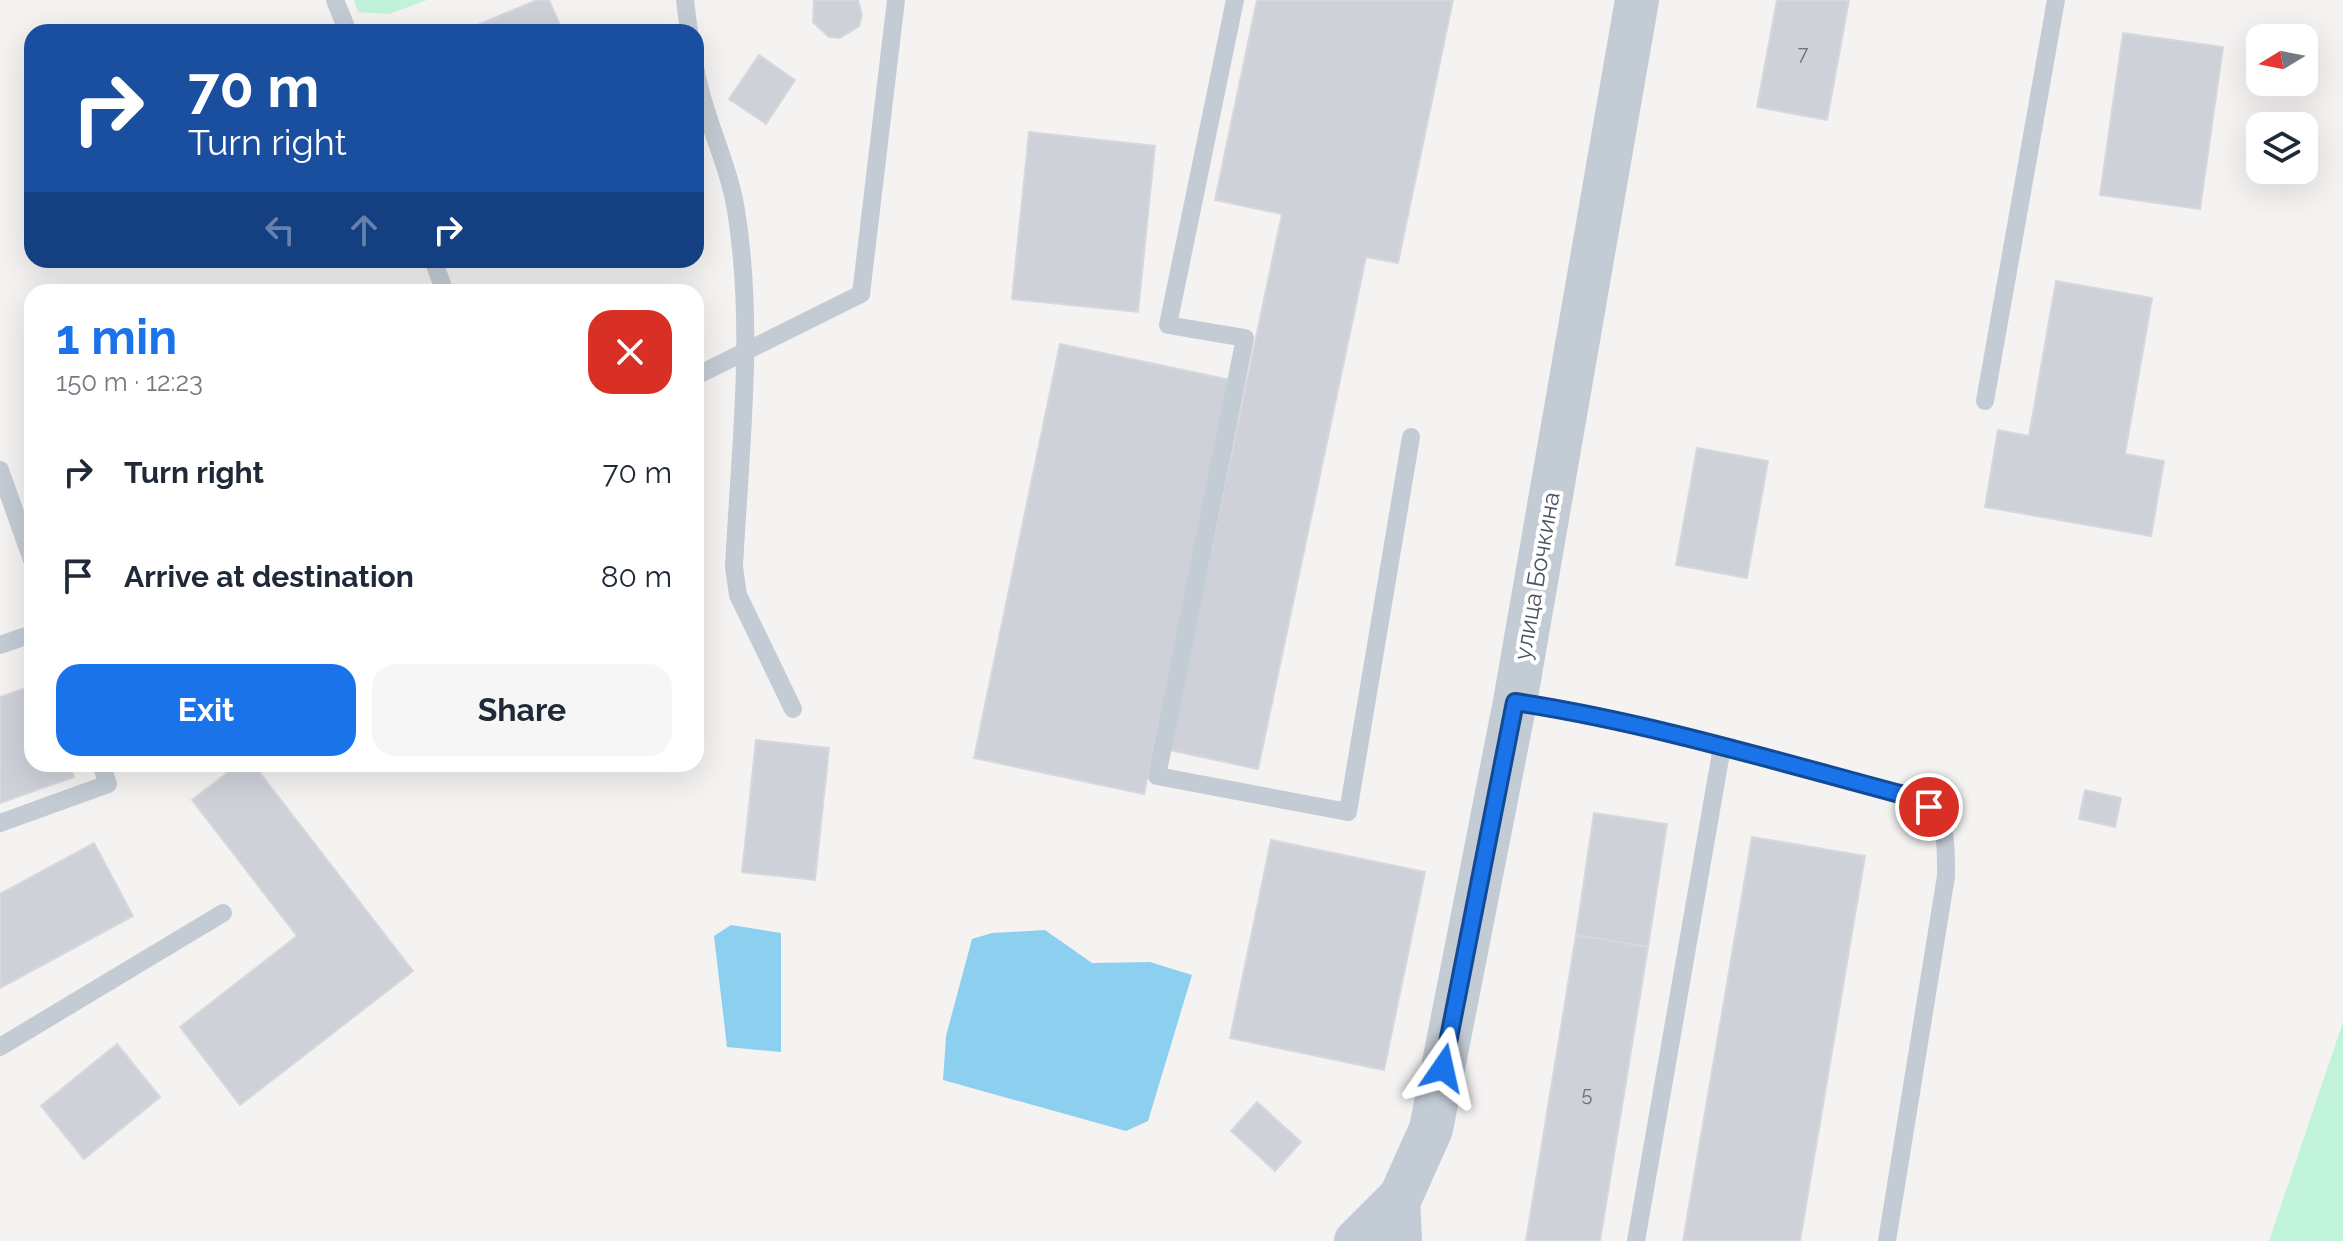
<!DOCTYPE html>
<meta charset="utf-8">
<style>
:root{--surface:#fff;--page:#f6f6f7;--text:#1f2937;--muted:#747a83;--accent:#1a73e8}
body{margin:0;font-family:Raleway,sans-serif;background:var(--page);color:var(--text);height:100vh;display:flex;flex-direction:column;font-size:30px;white-space:nowrap}
*{box-sizing:border-box;margin:0}
p{font-size:26px;color:var(--muted)}
.icon{flex:none;width:44px;height:44px;fill:none;stroke:currentColor;stroke-width:2;stroke-linecap:round;stroke-linejoin:round}
.map{position:relative;flex:1;overflow:hidden}
.sheet{position:absolute;left:24px;top:284px;width:680px;height:488px;display:flex;flex-direction:column;background:var(--surface);border-radius:24px;box-shadow:0 8px 32px #0002}
.sheet>*{flex:none}
.guide{position:absolute;left:24px;top:24px;width:680px;height:244px;border-radius:24px;box-shadow:0 8px 32px #0002;background:#1a4fa0;color:#fff;overflow:hidden}
.needle{width:52px;rotate:260deg}
.tools{position:absolute;left:2246px;top:24px;display:grid;gap:16px}
.tools a{display:grid;place-items:center;width:72px;height:72px;border-radius:16px;background:var(--surface);box-shadow:0 8px 32px #0002;font-size:40px}
.pin{position:absolute;display:grid;place-items:center;width:68px;height:68px;color:#fff;margin:-34px;border:4px solid #fff;border-radius:50%;box-shadow:0 2px 8px #0007}
.me{position:absolute;width:88px;margin:-44px;rotate:11deg;stroke-linejoin:round;filter:drop-shadow(0 0 6px #0008)}
.turn{display:flex;align-items:center;gap:28px;height:168px;padding:0 32px;font-size:36px}
.turn .icon{width:104px;height:104px;stroke-width:2.5}
.turn b{display:block;font-size:56px;line-height:68px}
.lanes{display:flex;align-items:center;height:76px;padding:0 32px;background:#0003;justify-content:center;gap:40px;direction:ltr}
.lanes .off{opacity:.35}
.round{display:grid;place-items:center;flex:none;width:84px;height:84px;border-radius:24px;background:var(--page)}
.overview{display:flex;align-items:center;justify-content:space-between;height:136px;padding:0 32px}
h1{font-size:48px;font-weight:700;line-height:60px;color:var(--accent)}
.button{display:flex;gap:16px;margin-top:auto;padding:16px 32px}
.button a{flex:1;height:92px;border-radius:24px;background:var(--accent);color:#fff;font-size:32px;font-weight:700;line-height:92px;text-align:center}
.button a+a{background:var(--page);color:var(--text)}
ul{padding:0;list-style:none}
li{display:flex;align-items:center;gap:24px;height:104px;padding:0 32px}
li div{flex:1}
li b{display:block;font-size:30px}
li em{font-style:normal}
.map>svg:first-child{display:block}
.green{fill:#c1f2da}
.water{fill:#8dcfef}
.building{fill:#ced1d8;stroke:#d6d8de;stroke-width:2}
.lines{fill:none;stroke-linecap:round;stroke-linejoin:round}
.service{stroke:#c3cbd4;stroke-width:18}
.minor{stroke:#c3cbd4;stroke-width:38}
.tertiary{stroke:#c3cbd4;stroke-width:44}
.route-casing{stroke:#114b97;stroke-width:20}
.route{stroke:#1a73e8;stroke-width:14}
.labels{text-anchor:middle;stroke-width:8;stroke-linejoin:round;paint-order:stroke}
.number-label{font-size:20px;fill:#6a727f}
.street-label{font-size:24px;fill:#495361;stroke:#fff}
</style>
<div class="map">
<svg width="2343" height="1241" viewBox="0 0 2343 1241">
<rect width="100%" height="100%" fill="#f5f3f2"/>
<!-- green -->
<g class="green">
<path d="M 354,0 L 427,0 L 389,14 L 358,12 Z"/>
<path d="M 2343,1022 L 2343,1241 L 2269,1241 Z"/>
</g>
<!-- water -->
<g class="water">
<path d="M 731,925 L 781,933 L 781,1052 L 727,1047 L 714,936 Z"/>
<path d="M 1045,930 L 1092,963 L 1150,962 L 1192,975 L 1148,1121 L 1126,1131 L 943,1080 L 946,1036 L 972,939 L 992,933 Z"/>
</g>
<!-- building -->
<g class="building">
<path d="M 537,0 L 549,0 L 563,32 L 461,32 Z"/>
<path d="M 814,0 L 858,0 L 862,15 L 859,26 L 840,38 L 829,37 L 813,22 Z"/>
<path d="M 1257,0 L 1453,0 L 1398,263 L 1366,257 L 1258,769 L 1169,750 L 1282,214 L 1215,200 Z"/>
<path d="M 1777,0 L 1849,0 L 1827,120 L 1757,107 Z"/>
<path d="M 2123,33 L 2223,47 L 2200,209 L 2100,195 Z"/>
<path d="M 759,55 L 795,80 L 766,124 L 729,99 Z"/>
<path d="M 1029,132 L 1155,146 L 1138,312 L 1012,299 Z"/>
<path d="M 2056,281 L 2152,298 L 2125,454 L 2164,461 L 2151,536 L 1985,507 L 1998,430 L 2029,436 Z"/>
<path d="M 1060,344 L 1231,380 L 1144,794 L 974,758 Z"/>
<path d="M 1697,448 L 1768,461 L 1747,578 L 1676,565 Z"/>
<path d="M 32,686 L 32,764 L 69,764 L 74,777 L 0,803 L 0,697 Z"/>
<path d="M 756,740 L 829,748 L 815,880 L 742,872 Z"/>
<path d="M 239,764 L 253,764 L 413,971 L 240,1105 L 180,1027 L 297,936 L 192,800 Z"/>
<path d="M 2085,790 L 2121,798 L 2115,827 L 2079,819 Z"/>
<path d="M 1594,813 L 1667,824 L 1648,947 L 1576,935 Z"/>
<path d="M 1752,837 L 1865,856 L 1800,1241 L 1683,1241 Z"/>
<path d="M 1271,840 L 1425,872 L 1384,1070 L 1230,1038 Z"/>
<path d="M 94,843 L 133,916 L 0,988 L 0,894 Z"/>
<path d="M 1576,935 L 1648,947 L 1600,1241 L 1526,1241 Z"/>
<path d="M 117,1044 L 160,1097 L 84,1159 L 41,1106 Z"/>
<path d="M 1257,1102 L 1301,1142 L 1275,1171 L 1231,1131 Z"/>
</g>
<g class="lines">
<!-- service -->
<g class="service">
<path d="M 335,0 L 348,32"/>
<path d="M 685,0 L 689,32"/>
<path d="M 1235,0 L 1168,325 L 1245,338 L 1157,776 L 1348,812 L 1411,437"/>
<path d="M 696,71 C 704,119 728,161 736,210 C 755,328 740,449 734,567 L 738,595 L 793,709"/>
<path d="M 433,260 L 445,292"/>
<path d="M 696,376 L 861,294 L 896,0"/>
<path d="M 1985,401 L 2056,0"/>
<path d="M 0,470 L 32,560"/>
<path d="M 0,645 L 32,634"/>
<path d="M 1515,702 C 1646,723 1772,760 1900,794 C 1947,815 1946,827 1946,876 L 1887,1241"/>
<path d="M 0,823 L 108,784 L 101,764"/>
<path d="M 0,1047 L 223,913"/>
<path d="M 1636,1241 L 1722,747"/>
</g>
<!-- minor -->
<path class="minor" d="M 1401,1196 L 1403,1241"/>
<!-- tertiary -->
<path class="tertiary" d="M 1356,1241 L 1401,1196 L 1431,1129 L 1515,702 L 1637,0"/>
</g>
<g class="lines">
<!-- route casing -->
<g class="route-casing">
<path id="route" d="M 1443,1068 L 1515,702 C 1646,722 1772,760 1900,794 L 1929,807"/>
</g>
<!-- route -->
<use href="#route" class="route"/>
</g>
<g class="labels">
<!-- number labels -->
<g class="number-label">
<text x="1803" y="60">7</text>
<text x="1587" y="1101">5</text>
</g>
<!-- street labels -->
<g class="street-label">
<text transform="translate(1537 576) rotate(-80)" y="8">улица Бочкина</text>
</g>
</g>
</svg>
<div class="tools">
<a><svg class="needle" viewBox="-14 -14 28 28"><path d="M0-13l5 13h-10z" fill="#e53935"/><path d="M0 13l5-13h-10z" fill="#747a83"/></svg></a>
<a><svg class="icon" aria-label="layers" viewBox="0 0 24 24"><path d="M12 4l9 5-9 5-9-5zM3 14l9 5 9-5"/></svg></a>
</div>
<div class="pin" style="left:1929px;top:807px;background:#d93025"><svg class="icon" aria-label="arrive" viewBox="0 0 24 24"><path d="M6 21V4h12l-3 4 3 4H6"/></svg></div>
<svg class="me" style="left:1443px;top:1068px" viewBox="-20 -20 40 40"><path d="M0-17L14 15 0 8-14 15z" fill="#1a73e8" stroke="#fff" stroke-width="4"/></svg>
<div class="guide">
<div class="turn"><svg class="icon" aria-label="right" viewBox="0 0 24 24"><path d="M7 20v-9h11M14 6l5 5-5 5"/></svg><div><b>70 m</b>Turn right</div></div>
<div class="lanes"><svg class="icon off" aria-label="left" viewBox="0 0 24 24"><path d="M17 20v-9H6M10 6l-5 5 5 5"/></svg><svg class="icon off" aria-label="ahead" viewBox="0 0 24 24"><path d="M12 20V5M6 11l6-6 6 6"/></svg><svg class="icon" aria-label="right" viewBox="0 0 24 24"><path d="M7 20v-9h11M14 6l5 5-5 5"/></svg></div>
</div>
<section class="sheet">
<div class="overview"><div><h1>1 min</h1><p>150 m · 12:23</p></div><a class="round" style="background:#d93025;color:#fff"><svg class="icon" aria-label="close" viewBox="0 0 24 24"><path d="M6 6l12 12M18 6L6 18"/></svg></a></div>
<ul>
<li><svg class="icon" aria-label="right" viewBox="0 0 24 24"><path d="M7 20v-9h11M14 6l5 5-5 5"/></svg><div><b>Turn right</b></div><em>70 m</em></li>
<li><svg class="icon" aria-label="arrive" viewBox="0 0 24 24"><path d="M6 21V4h12l-3 4 3 4H6"/></svg><div><b>Arrive at destination</b></div><em>80 m</em></li>
</ul>
<div class="button"><a>Exit</a><a>Share</a></div>
</section>
</div>
